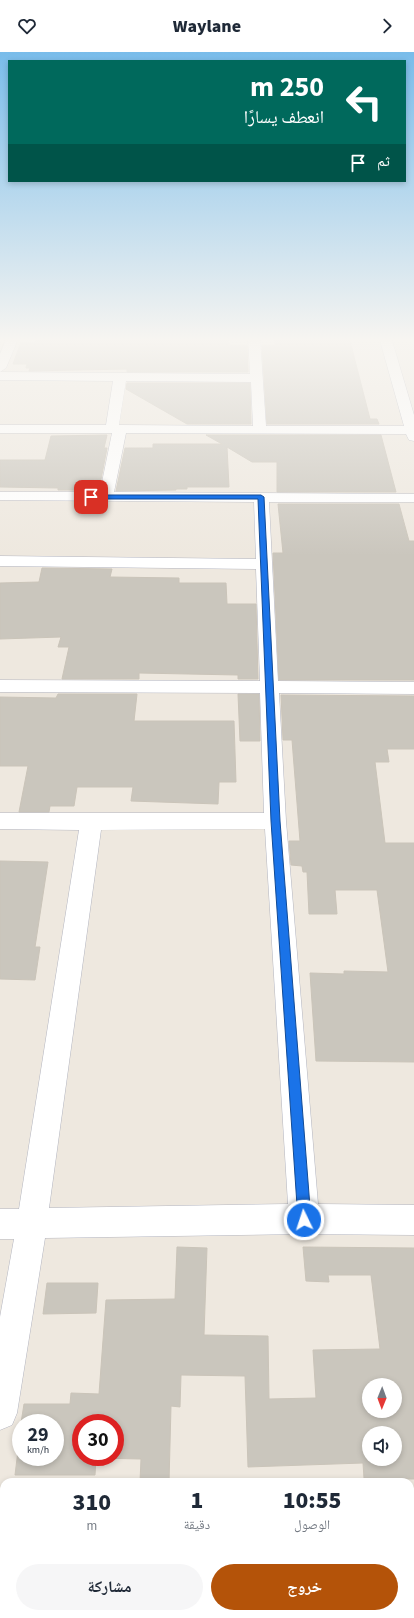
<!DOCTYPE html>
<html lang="ar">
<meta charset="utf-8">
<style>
:root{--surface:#fff;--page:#f6f6f7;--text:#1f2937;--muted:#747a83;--accent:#b45309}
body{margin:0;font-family:"Source Sans 3","Noto Naskh Arabic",sans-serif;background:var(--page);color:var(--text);direction:rtl;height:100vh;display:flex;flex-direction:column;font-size:15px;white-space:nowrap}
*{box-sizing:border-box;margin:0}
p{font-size:13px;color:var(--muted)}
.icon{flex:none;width:22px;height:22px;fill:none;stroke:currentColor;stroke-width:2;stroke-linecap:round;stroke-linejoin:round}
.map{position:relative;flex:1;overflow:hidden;direction:ltr}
.sheet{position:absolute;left:0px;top:1426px;width:414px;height:140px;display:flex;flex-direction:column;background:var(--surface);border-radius:12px 12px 0 0;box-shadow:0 2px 6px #0003;direction:rtl}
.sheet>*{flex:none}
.hud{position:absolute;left:8px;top:8px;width:398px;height:122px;border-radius:0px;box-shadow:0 2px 6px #0003;direction:rtl;background:#00695c;color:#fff;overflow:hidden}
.needle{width:26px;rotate:181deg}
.controls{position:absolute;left:362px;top:1326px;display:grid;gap:8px}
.controls a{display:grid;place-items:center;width:40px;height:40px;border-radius:50%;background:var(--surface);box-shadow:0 2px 6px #0003;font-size:20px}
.speed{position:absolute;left:12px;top:1362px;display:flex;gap:8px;font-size:20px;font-weight:700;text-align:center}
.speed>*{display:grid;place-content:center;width:52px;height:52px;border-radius:50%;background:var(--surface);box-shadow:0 2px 6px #0003;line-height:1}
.speed small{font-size:10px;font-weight:400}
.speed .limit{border:6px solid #d22;background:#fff;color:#111}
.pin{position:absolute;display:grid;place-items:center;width:34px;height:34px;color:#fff;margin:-17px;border-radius:8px;box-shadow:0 2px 6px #0006}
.me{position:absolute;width:44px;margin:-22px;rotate:356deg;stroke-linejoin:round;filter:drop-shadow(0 0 3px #0008)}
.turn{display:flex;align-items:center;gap:14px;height:84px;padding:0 16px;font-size:18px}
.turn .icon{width:52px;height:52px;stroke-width:2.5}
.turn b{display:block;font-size:28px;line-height:34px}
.then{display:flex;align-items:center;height:38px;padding:0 16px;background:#0003;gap:8px;font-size:15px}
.eta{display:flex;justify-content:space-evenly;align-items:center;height:68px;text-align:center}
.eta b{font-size:24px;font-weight:800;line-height:28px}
.button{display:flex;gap:8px;margin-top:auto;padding:8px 16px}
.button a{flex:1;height:46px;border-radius:24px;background:var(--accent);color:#fff;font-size:16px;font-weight:800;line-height:46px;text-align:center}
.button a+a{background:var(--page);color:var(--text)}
header{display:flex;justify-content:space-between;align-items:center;height:52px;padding:0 16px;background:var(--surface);font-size:18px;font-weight:800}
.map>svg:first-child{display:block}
.building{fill:#cac6bd;stroke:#cac4b9;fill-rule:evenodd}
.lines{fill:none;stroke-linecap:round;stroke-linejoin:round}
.minor-casing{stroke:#b3b5c0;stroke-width:1}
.minor{fill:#fff;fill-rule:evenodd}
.route{fill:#1a73e8;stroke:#114b97}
</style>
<header><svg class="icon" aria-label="forward" viewBox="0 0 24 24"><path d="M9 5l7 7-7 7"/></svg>Waylane<svg class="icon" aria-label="heart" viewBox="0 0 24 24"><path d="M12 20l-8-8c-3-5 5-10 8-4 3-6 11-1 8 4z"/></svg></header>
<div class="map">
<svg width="414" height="1566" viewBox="0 0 414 1566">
<rect width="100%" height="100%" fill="#eee8df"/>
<!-- building -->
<g class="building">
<path d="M 37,285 L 127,285 L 127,287 L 229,285 L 229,293 L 247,293 L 248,320 L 127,320 L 127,317 L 29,319 L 30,316 L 26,316 L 27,312 L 13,312 L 21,290 L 35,291 Z"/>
<path d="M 275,285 L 349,285 L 370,367 L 377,367 L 379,372 L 267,372 L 262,293 L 275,293 Z"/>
<path d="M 127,331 L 250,331 L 251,372 L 187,372 L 126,337 Z"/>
<path d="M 107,383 L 104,396 L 107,396 L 99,438 L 58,438 L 58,436 L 0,435 L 0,408 L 45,408 L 51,384 Z"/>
<path d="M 206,383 L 381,383 L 396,440 L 277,440 L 277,410 L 252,410 L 227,395 L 229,435 L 187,435 L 187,437 L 176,437 L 176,438 L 116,439 L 125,396 L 153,396 L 153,392 L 222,392 Z"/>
<path d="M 278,452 L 399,452 L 409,489 L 414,489 L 414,628 L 279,628 L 273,501 L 283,501 Z"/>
<path d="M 42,516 L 112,517 L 110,525 L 179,526 L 179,531 L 226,531 L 227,552 L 256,552 L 258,627 L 238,627 L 238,623 L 139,621 L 139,627 L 62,627 L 69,595 L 58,595 L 61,585 L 0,587 L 0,531 L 39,530 Z"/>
<path d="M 58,642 L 137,642 L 134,669 L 234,669 L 236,730 L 219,730 L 218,752 L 131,749 L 133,735 L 77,735 L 74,754 L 50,754 L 49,760 L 19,760 L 28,714 L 0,714 L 0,645 L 56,646 Z"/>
<path d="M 238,642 L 259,642 L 260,689 L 240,689 Z"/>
<path d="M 281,643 L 414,644 L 414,697 L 387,697 L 389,710 L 375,710 L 385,791 L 414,791 L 414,1010 L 316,1009 L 310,921 L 344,922 L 344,919 L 388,920 L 377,838 L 335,838 L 337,862 L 309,862 L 307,820 L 303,820 L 302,814 L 291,813 L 289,789 L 300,789 L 292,688 L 283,688 Z"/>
<path d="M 0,809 L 48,810 L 35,895 L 40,895 L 35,928 L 0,927 Z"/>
<path d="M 177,1195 L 207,1196 L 204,1283 L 268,1284 L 269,1347 L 316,1346 L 313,1298 L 380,1297 L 371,1223 L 328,1223 L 329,1230 L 306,1229 L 303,1195 L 414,1196 L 414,1427 L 364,1426 L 363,1411 L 248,1415 L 245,1324 L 181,1323 L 180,1355 L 171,1354 L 169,1430 L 140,1430 L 141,1407 L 96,1406 L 95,1423 L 15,1423 L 21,1374 L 21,1405 L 55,1405 L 55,1371 L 21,1371 L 24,1352 L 70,1352 L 71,1341 L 99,1342 L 106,1248 L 175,1247 ZM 369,1333 L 395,1333 L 395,1359 L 369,1359 ZM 81,1371 L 115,1371 L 115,1405 L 81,1405 ZM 369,1381 L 395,1381 L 395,1407 L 369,1407 Z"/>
<path d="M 47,1231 L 98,1231 L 96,1261 L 43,1262 Z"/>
</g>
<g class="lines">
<!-- minor casing -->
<g class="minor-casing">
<g id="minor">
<path d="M 7,285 L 19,285 L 6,316 L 0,320 L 0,302 Z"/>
<path d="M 248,285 L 260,285 L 266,374 L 404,374 L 379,285 L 391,285 L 414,363 L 414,389 L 409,388 L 406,382 L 126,381 L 114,440 L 414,442 L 414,450 L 269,450 L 278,629 L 414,630 L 414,642 L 279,641 L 286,769 L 318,1152 L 414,1153 L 414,1183 L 304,1182 L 45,1186 L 17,1361 L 12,1373 L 0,1378 L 0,1265 L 14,1187 L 0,1187 L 0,1157 L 19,1157 L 79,778 L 0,777 L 0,761 L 264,761 L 260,641 L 0,640 L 0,628 L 260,629 L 256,517 L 0,514 L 0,504 L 256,507 L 254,450 L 0,448 L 0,440 L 100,440 L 112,381 L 0,381 L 0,373 L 106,373 L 113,329 L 0,328 L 0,320 L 250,322 ZM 126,329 L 251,330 L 253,374 L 119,373 ZM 265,777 L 288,1152 L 49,1156 L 101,778 Z"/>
<rect x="410" y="1511" width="4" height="38"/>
<path d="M 4,1518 L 4,1556 L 0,1557 L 0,1519 Z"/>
<path d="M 297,1562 L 335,1562 L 336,1566 L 298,1566 Z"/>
</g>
</g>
<!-- minor -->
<use href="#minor" class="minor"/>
</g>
<!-- sky -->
<linearGradient id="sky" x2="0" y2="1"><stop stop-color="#79bcea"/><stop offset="0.57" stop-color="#f7f5f1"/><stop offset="1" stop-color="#f7f5f1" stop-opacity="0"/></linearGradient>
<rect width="414" height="504" fill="url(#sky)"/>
<!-- route -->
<path class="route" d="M 261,443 L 264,445 L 280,769 L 311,1168 L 309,1172 L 304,1174 L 300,1172 L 298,1168 L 271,769 L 258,447 L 91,447 L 88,445 L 91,443 Z"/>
</svg>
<div class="controls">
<a><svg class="needle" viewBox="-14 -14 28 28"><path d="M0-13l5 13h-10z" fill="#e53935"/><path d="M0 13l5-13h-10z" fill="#747a83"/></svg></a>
<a><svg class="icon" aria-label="sound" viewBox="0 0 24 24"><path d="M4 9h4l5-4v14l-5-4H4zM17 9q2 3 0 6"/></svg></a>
</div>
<div class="speed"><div>29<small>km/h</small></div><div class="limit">30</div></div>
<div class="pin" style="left:91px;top:445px;background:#d93025"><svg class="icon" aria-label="arrive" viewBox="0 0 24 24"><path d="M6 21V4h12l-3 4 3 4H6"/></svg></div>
<svg class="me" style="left:304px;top:1168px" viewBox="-20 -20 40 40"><circle r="17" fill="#1a73e8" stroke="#fff" stroke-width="3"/><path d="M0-11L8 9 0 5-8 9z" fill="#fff"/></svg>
<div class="hud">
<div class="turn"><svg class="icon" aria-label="left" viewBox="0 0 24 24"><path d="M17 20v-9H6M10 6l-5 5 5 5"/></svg><div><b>250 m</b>انعطف يسارًا</div></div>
<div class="then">ثم<svg class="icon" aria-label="arrive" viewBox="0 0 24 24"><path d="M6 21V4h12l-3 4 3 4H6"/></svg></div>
</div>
<section class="sheet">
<div class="eta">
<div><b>10:55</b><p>الوصول</p></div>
<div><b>1</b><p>دقيقة</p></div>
<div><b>310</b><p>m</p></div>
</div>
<div class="button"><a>خروج</a><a>مشاركة</a></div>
</section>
</div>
